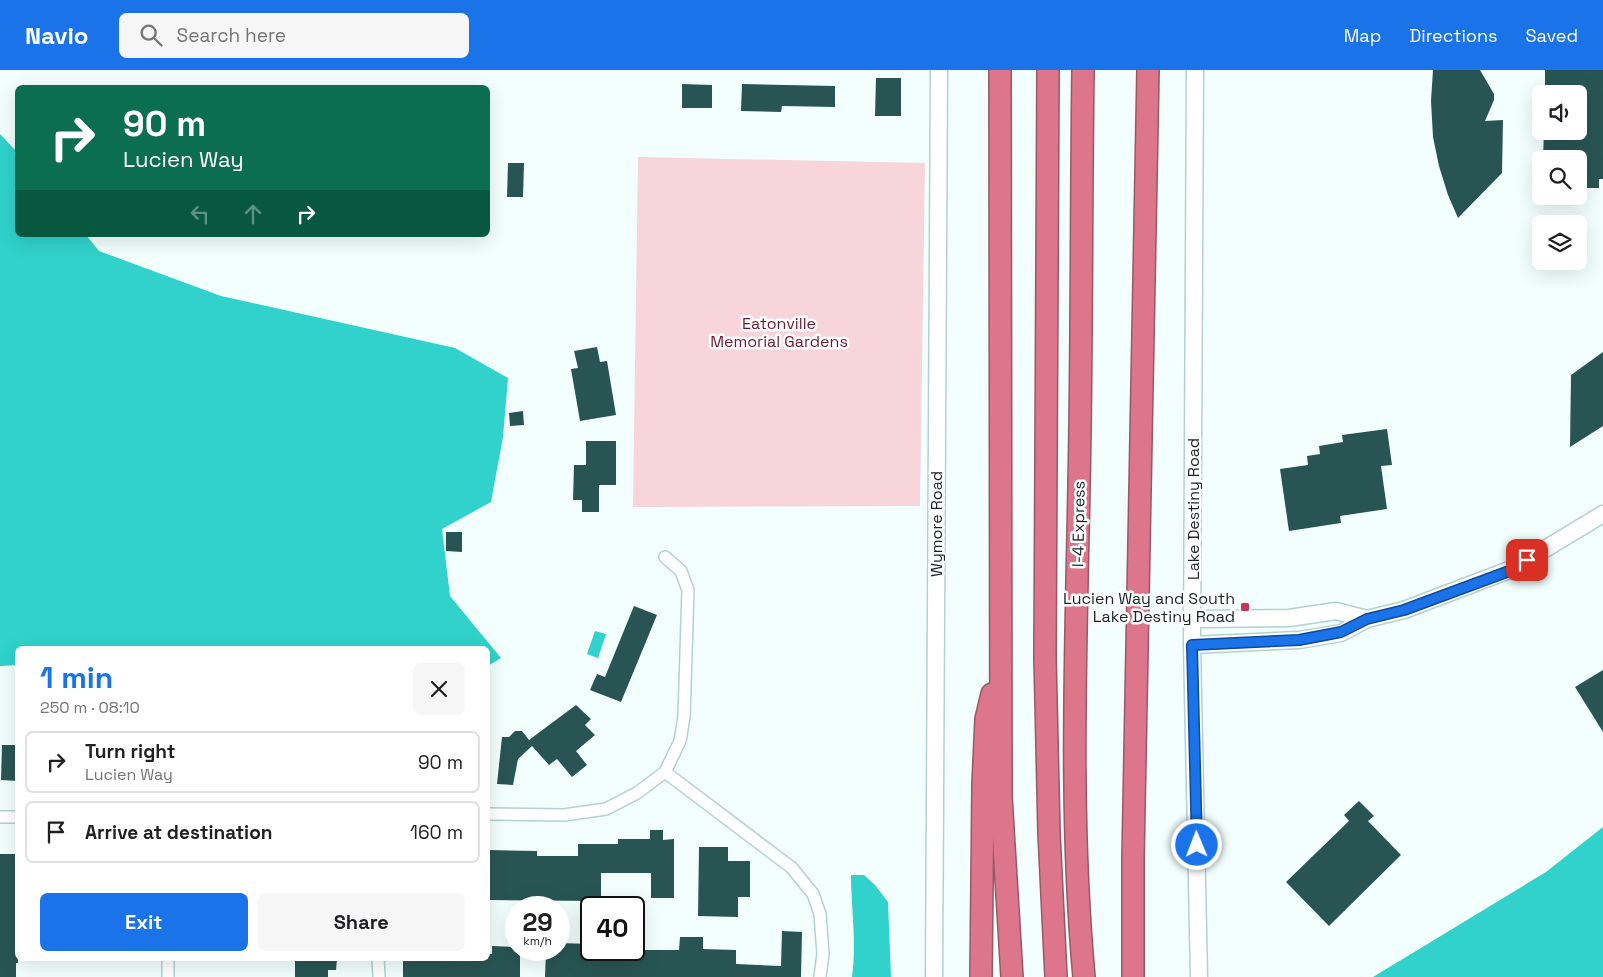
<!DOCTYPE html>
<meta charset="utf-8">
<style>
:root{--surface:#fff;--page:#f6f6f6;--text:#202124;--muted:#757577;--line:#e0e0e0;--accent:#1a73e8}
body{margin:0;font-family:"Space Grotesk",sans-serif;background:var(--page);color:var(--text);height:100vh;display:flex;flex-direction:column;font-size:19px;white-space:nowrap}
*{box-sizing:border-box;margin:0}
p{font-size:16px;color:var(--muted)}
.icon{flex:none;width:28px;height:28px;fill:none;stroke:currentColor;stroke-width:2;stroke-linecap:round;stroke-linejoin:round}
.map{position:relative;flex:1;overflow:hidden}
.sheet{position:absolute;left:15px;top:576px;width:475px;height:315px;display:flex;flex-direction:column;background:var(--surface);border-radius:8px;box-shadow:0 5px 20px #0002}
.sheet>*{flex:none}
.top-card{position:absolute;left:15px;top:15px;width:475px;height:152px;border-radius:8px;box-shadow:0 5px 20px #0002;background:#0b6e4f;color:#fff;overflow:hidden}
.controls{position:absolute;left:1532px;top:15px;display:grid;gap:10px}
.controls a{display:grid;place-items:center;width:55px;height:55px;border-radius:8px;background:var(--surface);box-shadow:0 5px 20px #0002;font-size:25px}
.speed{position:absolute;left:505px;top:826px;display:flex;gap:10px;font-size:25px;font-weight:700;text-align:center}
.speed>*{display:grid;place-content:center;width:65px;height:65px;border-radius:50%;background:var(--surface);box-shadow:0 5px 20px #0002;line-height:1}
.speed small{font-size:12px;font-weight:400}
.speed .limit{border:2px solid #111;border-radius:8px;background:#fff;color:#111}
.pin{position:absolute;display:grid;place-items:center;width:42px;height:42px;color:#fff;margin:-21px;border-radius:10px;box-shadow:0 2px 8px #0006}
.me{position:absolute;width:55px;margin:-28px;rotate:359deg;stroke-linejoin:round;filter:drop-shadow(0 0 4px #0008)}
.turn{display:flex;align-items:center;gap:18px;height:105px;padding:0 25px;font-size:22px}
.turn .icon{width:65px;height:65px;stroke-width:2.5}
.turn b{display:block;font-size:35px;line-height:42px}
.lanes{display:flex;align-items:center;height:48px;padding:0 25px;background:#0003;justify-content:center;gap:25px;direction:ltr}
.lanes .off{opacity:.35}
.round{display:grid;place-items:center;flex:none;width:52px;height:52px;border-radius:8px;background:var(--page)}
.headline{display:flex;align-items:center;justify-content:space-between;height:85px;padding:0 25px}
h1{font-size:30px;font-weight:600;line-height:38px;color:var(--accent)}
.button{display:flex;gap:10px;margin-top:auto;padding:10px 25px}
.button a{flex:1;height:58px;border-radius:8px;background:var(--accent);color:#fff;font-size:20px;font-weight:600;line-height:58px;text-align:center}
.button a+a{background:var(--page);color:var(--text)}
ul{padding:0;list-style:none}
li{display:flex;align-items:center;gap:15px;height:62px;margin:0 10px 8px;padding:0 15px;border:2px solid var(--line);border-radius:8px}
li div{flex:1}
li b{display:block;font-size:19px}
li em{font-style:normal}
header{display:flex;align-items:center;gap:30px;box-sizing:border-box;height:70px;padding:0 25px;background:var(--accent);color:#fff}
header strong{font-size:24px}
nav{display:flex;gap:28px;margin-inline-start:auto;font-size:18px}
.search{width:350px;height:45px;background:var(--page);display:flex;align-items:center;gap:12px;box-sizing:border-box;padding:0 18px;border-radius:8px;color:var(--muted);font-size:19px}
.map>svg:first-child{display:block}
.green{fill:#f7d5da}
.water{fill:#30d2cb}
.building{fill:#285553}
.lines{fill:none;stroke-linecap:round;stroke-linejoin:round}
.street-casing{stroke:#b3d1cf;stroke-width:14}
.secondary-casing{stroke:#b3d1cf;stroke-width:19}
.highway-casing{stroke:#985966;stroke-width:24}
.street{stroke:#fff;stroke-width:11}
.secondary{stroke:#fff;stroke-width:16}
.highway{stroke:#dd768a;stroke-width:21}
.route-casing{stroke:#114b97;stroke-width:12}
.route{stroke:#1a73e8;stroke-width:9}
.poi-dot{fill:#c4355d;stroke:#fff;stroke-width:2}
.labels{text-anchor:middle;stroke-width:5;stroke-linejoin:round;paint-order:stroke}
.park-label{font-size:16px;fill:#721732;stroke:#fff}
.street-label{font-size:16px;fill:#182423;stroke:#fff}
.poi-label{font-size:16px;fill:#182423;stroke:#fff;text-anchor:end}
</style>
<header>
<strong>Navio</strong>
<div class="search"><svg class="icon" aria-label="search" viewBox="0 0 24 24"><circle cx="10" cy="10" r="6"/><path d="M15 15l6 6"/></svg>Search here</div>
<nav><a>Map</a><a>Directions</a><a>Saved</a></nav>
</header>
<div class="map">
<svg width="1603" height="907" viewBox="0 0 1603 907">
<rect width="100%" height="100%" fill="#f2fffd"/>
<!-- green -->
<path class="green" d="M 638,87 L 925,93 L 920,436 L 633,437 Z"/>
<!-- water -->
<g class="water">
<path d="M 0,64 L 17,82 L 18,165 L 86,165 L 99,181 L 221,226 L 455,278 L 508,308 L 503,367 L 491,432 L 442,459 L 450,526 L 501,588 L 488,596 L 488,579 L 18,579 L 17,595 L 0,596 Z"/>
<path d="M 595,561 L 606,564 L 598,588 L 587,584 Z"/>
<path d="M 1603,757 L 1603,907 L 1373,907 L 1546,802 Z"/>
<path d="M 851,805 L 864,805 L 875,815 L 888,832 L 891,907 L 852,907 C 857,873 851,839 851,805 Z"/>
</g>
<!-- building -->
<g class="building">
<path d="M 1433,0 L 1480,0 L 1494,24 L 1494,30 L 1485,51 L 1503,50 L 1502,103 L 1458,148 L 1448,125 L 1439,96 L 1433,67 L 1431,31 Z"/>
<path d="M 1545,0 L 1603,0 L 1603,109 L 1599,109 L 1599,118 L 1579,118 L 1579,89 L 1543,89 L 1544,61 L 1579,61 L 1579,24 L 1545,24 Z"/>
<path d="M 876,8 L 901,8 L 901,46 L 875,46 Z"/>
<path d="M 682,14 L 712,15 L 712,38 L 682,38 Z"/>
<path d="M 742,14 L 835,16 L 835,37 L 782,36 L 781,42 L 741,41 Z"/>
<path d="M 508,93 L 524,93 L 523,127 L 507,127 Z"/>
<path d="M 597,277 L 600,292 L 607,291 L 616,345 L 580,351 L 571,299 L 578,298 L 574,281 Z"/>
<path d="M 1603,282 L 1603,356 L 1570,377 L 1571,305 Z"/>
<path d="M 523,341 L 524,355 L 510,356 L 509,343 Z"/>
<path d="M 1387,359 L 1392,395 L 1381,396 L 1387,439 L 1340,446 L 1341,453 L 1289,461 L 1280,399 L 1308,395 L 1307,386 L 1320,384 L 1319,376 L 1343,372 L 1342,365 Z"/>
<path d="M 586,371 L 616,371 L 616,415 L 599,415 L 599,442 L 582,442 L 582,430 L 573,430 L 574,395 L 586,395 Z"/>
<path d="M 446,462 L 462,462 L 462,482 L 446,481 Z"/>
<path d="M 634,536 L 657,545 L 621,632 L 590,620 L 597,604 L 605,607 Z"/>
<path d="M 1603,600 L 1603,662 L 1575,617 Z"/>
<path d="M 576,635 L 591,649 L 585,655 L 595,665 L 576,681 L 587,695 L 572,707 L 557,689 L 549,695 L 532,676 L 518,689 L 513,715 L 497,714 L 502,667 L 509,667 L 515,661 L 522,661 L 529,670 Z"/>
<path d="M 2,675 L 18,675 L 18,711 L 1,710 Z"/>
<path d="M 1359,731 L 1374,746 L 1368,751 L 1401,785 L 1329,856 L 1286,812 L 1349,751 L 1344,745 Z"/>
<path d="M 650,760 L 663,760 L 663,770 L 674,769 L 674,828 L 651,828 L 651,803 L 601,803 L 601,831 L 488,830 L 489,780 L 537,781 L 537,786 L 578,786 L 578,774 L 618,774 L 618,769 L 650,769 Z"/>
<path d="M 699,777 L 728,777 L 728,791 L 750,791 L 750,827 L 738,827 L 738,847 L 698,846 Z"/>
<path d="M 0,784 L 18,784 L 18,893 L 16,893 L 16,907 L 0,907 Z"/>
<path d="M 782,861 L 802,862 L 801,907 L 545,907 L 546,880 L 559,880 L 559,873 L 591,874 L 591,880 L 679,880 L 680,867 L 703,867 L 703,879 L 736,880 L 736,894 L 781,896 Z"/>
<path d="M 492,876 L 516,877 L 516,880 L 520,880 L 520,907 L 403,907 L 403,889 L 488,889 L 488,884 L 492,884 Z"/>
<path d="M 295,889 L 337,889 L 336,900 L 328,900 L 328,907 L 295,907 Z"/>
</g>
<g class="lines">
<!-- street casing -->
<g class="street-casing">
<g id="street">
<path d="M 665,702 L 792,798 L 813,824 L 820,844 L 823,884 L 820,907"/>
<path d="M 488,744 L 564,745 L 606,739 L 637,723 L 665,702 L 680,671 L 684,647 L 688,520 L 681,501 L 665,487"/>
<path d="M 0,747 L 18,747"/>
<path d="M 378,889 L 379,907"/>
<path d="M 168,907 L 168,889"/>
</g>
</g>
<!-- secondary casing -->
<g class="secondary-casing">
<g id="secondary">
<path d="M 1195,0 L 1192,575 L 1199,907"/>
<path d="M 1192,549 L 1289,548 L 1336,541 L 1367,549"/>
<path d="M 1192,575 L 1299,570 L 1341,563 L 1367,549 L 1404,540 L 1512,499 L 1603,444"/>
<path d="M 934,907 L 939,0"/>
</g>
</g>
<!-- highway casing -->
<g class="highway-casing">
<g id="highway">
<path d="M 1000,0 L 1001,726 L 1012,907"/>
<path d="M 1048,0 L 1045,587 L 1049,763 L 1056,907"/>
<path d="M 1083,0 C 1081,138 1082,277 1079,415 C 1076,579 1069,744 1084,907"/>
<path d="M 981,907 L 983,714 L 986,649 L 992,624"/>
<path d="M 1133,907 L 1133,789 L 1148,0"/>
</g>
</g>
<!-- street -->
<use href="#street" class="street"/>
<!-- secondary -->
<use href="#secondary" class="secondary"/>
<!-- highway -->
<use href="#highway" class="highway"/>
</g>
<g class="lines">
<!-- route casing -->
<g class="route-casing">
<path id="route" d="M 1197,775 L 1192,575 L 1299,570 L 1341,562 L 1367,549 L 1404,540 L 1512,500 L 1527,490"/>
</g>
<!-- route -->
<use href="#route" class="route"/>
</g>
<!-- markers -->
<rect class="poi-dot" x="1240" y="532" width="10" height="10" rx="2.5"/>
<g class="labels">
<!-- park labels -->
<g class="park-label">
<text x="779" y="259">Eatonville<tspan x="779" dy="18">Memorial Gardens</tspan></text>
</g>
<!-- street labels -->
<g class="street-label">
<text transform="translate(1193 439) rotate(-90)" y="6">Lake Destiny Road</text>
<text transform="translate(936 454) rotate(-90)" y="6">Wymore Road</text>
<text transform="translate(1078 454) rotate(-89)" y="6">I-4 Express</text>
</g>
<!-- poi labels -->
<g class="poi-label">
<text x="1235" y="534">Lucien Way and South<tspan x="1235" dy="18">Lake Destiny Road</tspan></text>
</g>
</g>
</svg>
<div class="controls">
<a><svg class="icon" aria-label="sound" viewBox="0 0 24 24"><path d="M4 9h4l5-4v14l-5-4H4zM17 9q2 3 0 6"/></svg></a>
<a><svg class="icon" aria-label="search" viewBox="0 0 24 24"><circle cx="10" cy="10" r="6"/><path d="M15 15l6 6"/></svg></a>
<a><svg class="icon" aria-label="layers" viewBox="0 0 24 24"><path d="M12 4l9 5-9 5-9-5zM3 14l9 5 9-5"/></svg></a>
</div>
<div class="speed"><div>29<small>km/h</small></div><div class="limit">40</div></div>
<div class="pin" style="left:1527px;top:490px;background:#d93025"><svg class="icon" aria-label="arrive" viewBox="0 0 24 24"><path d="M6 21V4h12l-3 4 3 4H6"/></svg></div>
<svg class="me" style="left:1197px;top:775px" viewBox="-20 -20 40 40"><circle r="17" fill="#1a73e8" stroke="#fff" stroke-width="3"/><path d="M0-11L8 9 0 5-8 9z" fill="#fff"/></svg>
<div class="top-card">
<div class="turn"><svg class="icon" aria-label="right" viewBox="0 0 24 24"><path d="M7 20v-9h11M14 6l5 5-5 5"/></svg><div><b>90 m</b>Lucien Way</div></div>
<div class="lanes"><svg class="icon off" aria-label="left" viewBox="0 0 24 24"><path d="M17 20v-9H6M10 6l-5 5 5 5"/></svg><svg class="icon off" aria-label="ahead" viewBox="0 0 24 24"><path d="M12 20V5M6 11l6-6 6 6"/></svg><svg class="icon" aria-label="right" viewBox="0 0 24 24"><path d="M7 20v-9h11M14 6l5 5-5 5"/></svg></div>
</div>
<section class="sheet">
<div class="headline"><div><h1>1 min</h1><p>250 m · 08:10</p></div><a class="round"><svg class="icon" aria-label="close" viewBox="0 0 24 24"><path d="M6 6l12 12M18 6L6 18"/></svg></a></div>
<ul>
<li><svg class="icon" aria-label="right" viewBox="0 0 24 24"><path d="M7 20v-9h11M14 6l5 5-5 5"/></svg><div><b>Turn right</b><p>Lucien Way</p></div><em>90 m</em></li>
<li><svg class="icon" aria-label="arrive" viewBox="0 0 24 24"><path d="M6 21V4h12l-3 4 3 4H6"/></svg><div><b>Arrive at destination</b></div><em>160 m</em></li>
</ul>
<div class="button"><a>Exit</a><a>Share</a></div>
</section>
</div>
